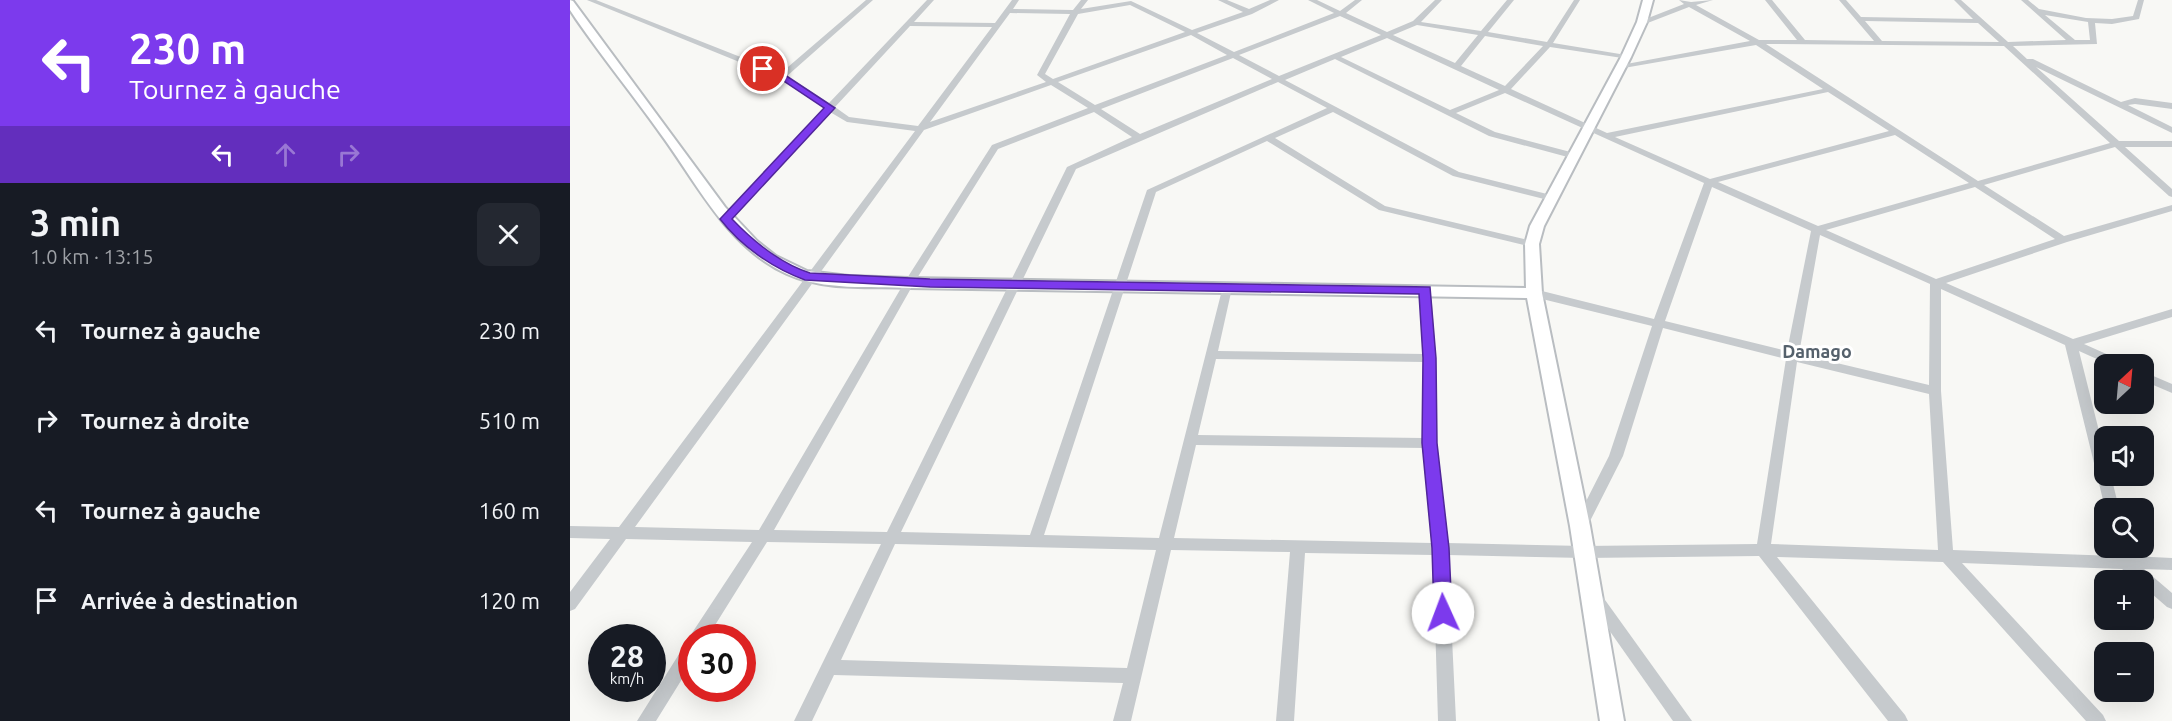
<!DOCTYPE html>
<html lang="fr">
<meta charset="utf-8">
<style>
:root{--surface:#171b24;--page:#242831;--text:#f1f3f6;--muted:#9ea1a6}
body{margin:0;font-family:Ubuntu,sans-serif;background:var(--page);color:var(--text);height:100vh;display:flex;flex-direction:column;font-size:22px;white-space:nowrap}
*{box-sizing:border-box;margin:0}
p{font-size:20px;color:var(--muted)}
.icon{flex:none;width:33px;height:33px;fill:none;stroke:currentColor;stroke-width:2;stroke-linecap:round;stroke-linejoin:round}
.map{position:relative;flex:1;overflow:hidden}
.side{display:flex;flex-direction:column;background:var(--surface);width:570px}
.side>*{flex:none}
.guide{background:#7c3aed;color:#fff;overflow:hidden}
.needle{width:39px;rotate:26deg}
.controls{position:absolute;left:1524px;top:354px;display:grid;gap:12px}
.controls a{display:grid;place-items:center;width:60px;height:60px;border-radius:12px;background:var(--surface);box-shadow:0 6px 24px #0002;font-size:30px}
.speed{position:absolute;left:18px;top:624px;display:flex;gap:12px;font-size:30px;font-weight:700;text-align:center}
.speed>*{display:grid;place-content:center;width:78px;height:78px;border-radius:50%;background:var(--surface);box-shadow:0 6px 24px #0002;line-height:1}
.speed small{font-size:15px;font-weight:400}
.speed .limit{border:9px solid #d22;background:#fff;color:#111}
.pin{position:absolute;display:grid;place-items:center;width:51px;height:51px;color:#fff;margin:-26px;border:3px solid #fff;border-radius:50%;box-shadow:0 2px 6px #0007}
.me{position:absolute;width:66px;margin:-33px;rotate:358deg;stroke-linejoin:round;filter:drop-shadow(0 0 4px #0008)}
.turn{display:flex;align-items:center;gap:21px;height:126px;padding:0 30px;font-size:27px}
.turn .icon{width:78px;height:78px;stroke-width:2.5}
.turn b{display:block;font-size:42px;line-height:51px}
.lanes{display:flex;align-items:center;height:57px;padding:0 30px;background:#0003;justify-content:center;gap:30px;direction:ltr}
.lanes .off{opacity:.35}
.round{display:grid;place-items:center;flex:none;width:63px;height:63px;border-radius:12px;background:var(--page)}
.headline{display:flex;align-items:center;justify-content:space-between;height:102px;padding:0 30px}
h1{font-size:36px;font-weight:700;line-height:45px}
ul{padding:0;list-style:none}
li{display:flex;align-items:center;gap:18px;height:90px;padding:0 30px}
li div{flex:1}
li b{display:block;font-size:22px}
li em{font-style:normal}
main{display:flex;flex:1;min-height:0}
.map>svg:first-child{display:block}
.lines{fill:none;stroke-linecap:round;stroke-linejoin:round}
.major-casing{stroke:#b9bdc1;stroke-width:4}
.minor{fill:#c6cacd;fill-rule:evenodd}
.major{fill:#fff;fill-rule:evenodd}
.route{fill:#7c3aed;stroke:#51269a;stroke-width:1.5}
.labels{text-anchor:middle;stroke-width:6;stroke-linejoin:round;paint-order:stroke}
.quarter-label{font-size:18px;font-weight:bold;fill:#55616c;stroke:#fff}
</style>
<main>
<section class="side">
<div class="guide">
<div class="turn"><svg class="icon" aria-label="left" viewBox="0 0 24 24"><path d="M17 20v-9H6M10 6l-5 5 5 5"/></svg><div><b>230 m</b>Tournez à gauche</div></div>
<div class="lanes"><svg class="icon" aria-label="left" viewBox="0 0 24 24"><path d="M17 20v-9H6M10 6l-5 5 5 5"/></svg><svg class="icon off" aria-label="ahead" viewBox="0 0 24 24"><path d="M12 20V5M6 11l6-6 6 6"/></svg><svg class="icon off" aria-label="right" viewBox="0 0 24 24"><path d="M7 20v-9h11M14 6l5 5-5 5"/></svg></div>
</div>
<div class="headline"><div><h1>3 min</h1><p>1.0 km · 13:15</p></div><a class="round"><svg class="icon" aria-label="close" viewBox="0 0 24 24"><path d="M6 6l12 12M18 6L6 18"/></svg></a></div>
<ul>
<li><svg class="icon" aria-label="left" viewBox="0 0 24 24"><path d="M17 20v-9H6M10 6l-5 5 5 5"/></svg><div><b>Tournez à gauche</b></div><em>230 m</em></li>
<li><svg class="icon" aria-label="right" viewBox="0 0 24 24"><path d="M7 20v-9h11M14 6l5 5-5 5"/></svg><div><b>Tournez à droite</b></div><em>510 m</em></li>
<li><svg class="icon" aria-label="left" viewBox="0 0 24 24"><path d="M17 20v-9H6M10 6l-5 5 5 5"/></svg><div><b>Tournez à gauche</b></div><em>160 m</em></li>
<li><svg class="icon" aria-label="arrive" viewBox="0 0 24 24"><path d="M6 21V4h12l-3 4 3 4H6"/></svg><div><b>Arrivée à destination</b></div><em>120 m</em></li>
</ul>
</section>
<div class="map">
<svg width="1602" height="721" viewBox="0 0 1602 721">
<rect width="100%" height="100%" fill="#f8f8f5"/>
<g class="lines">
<!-- major casing -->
<g class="major-casing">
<path id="major" d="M 0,0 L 3,1 L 155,207 L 187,241 L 206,256 L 237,271 L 279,276 L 339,278 L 956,288 L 955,244 L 960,226 L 1051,57 L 1067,22 L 1073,0 L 1083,0 L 1077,22 L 1061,57 L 974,226 L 969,244 L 972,293 L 1020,526 L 1054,721 L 1030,721 L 1000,526 L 957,298 L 339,288 C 300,286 254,291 217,274 C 157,247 127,183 90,133 C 63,95 33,58 6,19 L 0,10 Z"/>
</g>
<!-- minor -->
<g class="minor">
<path d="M 17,0 L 26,0 L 211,73 L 296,0 L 303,0 L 217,76 L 259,103 L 357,0 L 364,0 L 344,22 L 425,23 L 442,0 L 449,0 L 443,9 L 503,10 L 511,0 L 518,0 L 511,9 L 561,1 L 622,30 L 673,12 L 648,0 L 657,0 L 679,9 L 700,0 L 709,0 L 682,14 L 627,33 L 664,52 L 764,13 L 738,0 L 747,0 L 770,11 L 785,0 L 792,0 L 776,13 L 817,32 L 843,21 L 865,0 L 872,0 L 851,22 L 911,31 L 937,0 L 944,0 L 918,32 L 977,42 L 1004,0 L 1010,0 L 983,43 L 1056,55 L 1059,55 L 1059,59 L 980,47 L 941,89 L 1037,133 L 1253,89 L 1186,45 L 1048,69 L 1047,67 L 1051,65 L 1180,41 L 1119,7 L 1075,24 L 1068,22 L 1114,4 L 1109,0 L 1121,2 L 1143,0 L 1126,5 L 1189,40 L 1227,40 L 1195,0 L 1202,0 L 1235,40 L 1304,41 L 1269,0 L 1276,0 L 1291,17 L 1403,19 L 1384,0 L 1391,0 L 1438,42 L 1496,40 L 1451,0 L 1458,0 L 1469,9 L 1516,18 L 1542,19 L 1563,16 L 1568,0 L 1574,0 L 1569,19 L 1542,24 L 1525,23 L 1527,44 L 1443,46 L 1457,59 L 1463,59 L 1551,102 L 1565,98 L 1602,103 L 1602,109 L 1565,104 L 1558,105 L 1602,127 L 1602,133 L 1466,67 L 1549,141 L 1602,141 L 1602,147 L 1555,147 L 1602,189 L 1602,197 L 1599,196 L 1545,147 L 1414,185 L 1494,236 L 1602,205 L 1602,211 L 1497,242 L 1376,283 L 1503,339 L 1602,309 L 1602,317 L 1514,344 L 1552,361 L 1554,364 L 1538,364 L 1509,351 L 1534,451 L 1534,476 L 1541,476 L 1549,508 L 1535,508 L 1495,345 L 1371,289 L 1371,391 L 1383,550 L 1546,556 L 1545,548 L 1559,548 L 1561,556 L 1602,558 L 1602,570 L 1574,569 L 1602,593 L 1602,609 L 1597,607 L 1574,587 L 1574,580 L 1566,580 L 1552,569 L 1392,563 L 1533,715 L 1536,721 L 1516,721 L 1373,562 L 1207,557 L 1335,715 L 1338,721 L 1318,721 L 1189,556 L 1014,558 L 878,555 L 886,721 L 868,721 L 863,555 L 735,553 L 724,721 L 706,721 L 720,552 L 601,550 L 561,721 L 543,721 L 553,683 L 264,675 L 242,721 L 224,721 L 311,544 L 197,542 L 137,638 L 122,638 L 122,663 L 86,721 L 67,721 L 116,643 L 121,641 L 120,638 L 122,633 L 182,542 L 56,539 L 5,609 L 0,611 L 0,592 L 40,539 L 0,538 L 0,526 L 49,527 L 345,131 L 277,122 L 260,112 L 159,221 L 151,221 L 151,217 L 255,108 L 209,78 ZM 560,5 L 615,32 L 483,79 L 475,74 L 508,14 ZM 440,13 L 500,14 L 467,75 L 476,82 L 360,122 ZM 1475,15 L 1518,22 L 1520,40 L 1505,40 ZM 770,16 L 811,35 L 709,76 L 669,55 ZM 1295,21 L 1408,23 L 1429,42 L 1312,41 ZM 847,25 L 908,35 L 885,63 L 823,35 ZM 340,26 L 422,27 L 348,126 L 279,117 L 265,107 ZM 621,35 L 657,55 L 525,105 L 488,82 ZM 915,36 L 973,46 L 935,86 L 891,66 ZM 817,38 L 929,90 L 880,110 L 771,57 ZM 1196,44 L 1434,46 L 1540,143 L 1408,181 ZM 663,58 L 702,79 L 570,134 L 531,109 ZM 765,59 L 919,136 L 1005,159 L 1010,156 L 1008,154 L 925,132 L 886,113 L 935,93 L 1134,183 L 1084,319 L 964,289 L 958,293 L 964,297 L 1082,326 L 1039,456 L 1004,525 L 1006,529 L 1011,531 L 1016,529 L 1053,456 L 1093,328 L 1216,359 L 1187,544 L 1014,546 L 877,543 L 867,443 L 866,358 L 861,290 L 855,286 L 849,290 L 854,354 L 648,351 L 662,288 L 657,285 L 653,286 L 589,538 L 474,535 L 586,192 L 697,141 L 809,210 L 962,247 L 967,244 L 966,242 L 815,206 L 705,138 L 763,112 L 883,176 L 982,201 L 987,198 L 985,196 L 889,172 L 715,80 ZM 708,82 L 757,108 L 577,190 L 460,535 L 331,532 L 506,169 ZM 481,85 L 518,108 L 422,145 L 334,283 L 189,530 L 65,527 L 354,130 ZM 1258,92 L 1319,131 L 1140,179 L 1045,137 ZM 524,112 L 562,137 L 497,167 L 317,532 L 204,530 L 344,283 L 428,149 ZM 1325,135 L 1399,183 L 1248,226 L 1148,182 ZM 1142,187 L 1241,231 L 1217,351 L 1095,321 ZM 1405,187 L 1485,239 L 1366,279 L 1256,230 ZM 1250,235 L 1360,284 L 1359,385 L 1229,354 ZM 646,359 L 854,362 L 853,438 L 628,435 ZM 1227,362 L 1359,394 L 1368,550 L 1201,544 ZM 626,445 L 854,448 L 862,543 L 604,538 ZM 325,544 L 586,550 L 557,668 L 271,660 Z"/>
<path d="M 1574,372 L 1602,384 L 1602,393 L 1574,381 Z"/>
<path d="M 1025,591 L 1030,593 L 1122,721 L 1103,721 L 1020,603 L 1017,598 L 1020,593 Z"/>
</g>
<!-- major -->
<use href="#major" class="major"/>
</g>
<!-- route -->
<path class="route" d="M 193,66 L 215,75 L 265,108 L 162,219 C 184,242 209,263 240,273 L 360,279 L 860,287 L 866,358 L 867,443 L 879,548 L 882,613 L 879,618 L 873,621 L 867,618 L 864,613 L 862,548 L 852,443 L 853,358 L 849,294 L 360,287 L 235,280 C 202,268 171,246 150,219 L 254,108 L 209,78 L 189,71 L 188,69 Z"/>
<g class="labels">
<!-- quarter labels -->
<g class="quarter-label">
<text x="1247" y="358">Damago</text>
</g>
</g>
</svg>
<div class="controls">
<a><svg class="needle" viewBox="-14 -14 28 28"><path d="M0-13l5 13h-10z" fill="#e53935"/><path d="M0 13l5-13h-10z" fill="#9ea1a6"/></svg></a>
<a><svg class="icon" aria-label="sound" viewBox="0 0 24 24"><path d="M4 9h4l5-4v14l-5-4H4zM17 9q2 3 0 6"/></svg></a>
<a><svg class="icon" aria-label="search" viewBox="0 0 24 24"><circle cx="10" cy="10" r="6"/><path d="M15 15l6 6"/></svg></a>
<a>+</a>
<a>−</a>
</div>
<div class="speed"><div>28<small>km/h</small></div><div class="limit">30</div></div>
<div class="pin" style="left:193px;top:69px;background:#d93025"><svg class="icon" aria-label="arrive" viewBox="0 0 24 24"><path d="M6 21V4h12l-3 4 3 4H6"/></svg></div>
<svg class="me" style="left:873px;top:613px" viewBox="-20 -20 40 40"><circle r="19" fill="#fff"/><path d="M0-13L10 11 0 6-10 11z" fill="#7c3aed"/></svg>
</div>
</main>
